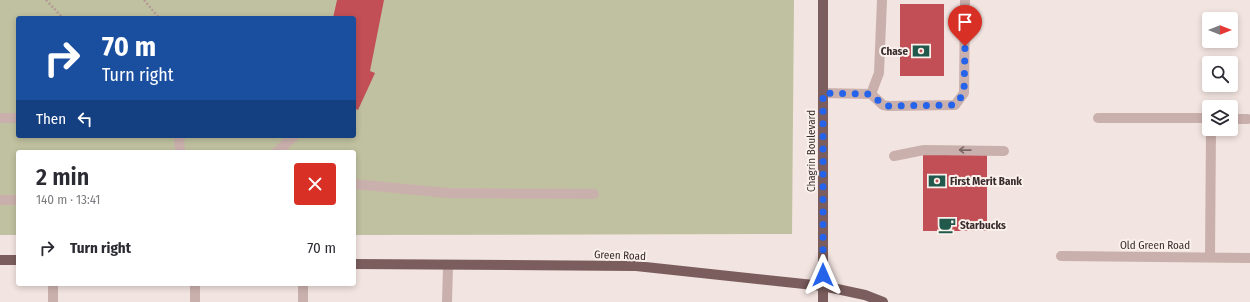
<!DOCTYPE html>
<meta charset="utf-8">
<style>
:root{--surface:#fff;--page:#f2f2f3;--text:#2b2b33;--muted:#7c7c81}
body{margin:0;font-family:"Fira Sans Condensed",sans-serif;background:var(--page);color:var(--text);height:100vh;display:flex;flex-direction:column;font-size:15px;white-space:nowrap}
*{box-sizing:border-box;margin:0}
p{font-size:13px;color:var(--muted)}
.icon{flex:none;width:22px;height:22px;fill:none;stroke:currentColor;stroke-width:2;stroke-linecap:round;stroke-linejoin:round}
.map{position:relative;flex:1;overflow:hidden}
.side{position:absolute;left:16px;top:150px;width:340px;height:136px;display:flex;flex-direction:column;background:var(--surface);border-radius:4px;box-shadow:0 2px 6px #0003}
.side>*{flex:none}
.hud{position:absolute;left:16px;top:16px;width:340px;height:122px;border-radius:4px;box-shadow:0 2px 6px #0003;background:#1a4fa0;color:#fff;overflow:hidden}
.needle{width:26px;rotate:90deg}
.buttons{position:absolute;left:1202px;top:12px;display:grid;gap:8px}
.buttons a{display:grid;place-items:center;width:36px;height:36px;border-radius:4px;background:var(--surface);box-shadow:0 2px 6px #0003;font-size:20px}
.pin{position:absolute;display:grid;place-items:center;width:34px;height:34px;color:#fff;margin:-41px -17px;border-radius:50% 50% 50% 0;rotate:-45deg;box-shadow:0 0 4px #0007}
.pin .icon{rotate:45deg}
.me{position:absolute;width:44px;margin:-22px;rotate:0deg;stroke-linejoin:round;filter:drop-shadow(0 0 3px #0008)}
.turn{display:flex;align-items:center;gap:14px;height:84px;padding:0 20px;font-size:18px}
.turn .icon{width:52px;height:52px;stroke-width:2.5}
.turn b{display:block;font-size:28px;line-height:34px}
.then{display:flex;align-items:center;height:38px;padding:0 20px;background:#0003;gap:8px;font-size:15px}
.round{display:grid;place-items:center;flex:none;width:42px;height:42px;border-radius:4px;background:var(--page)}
.overview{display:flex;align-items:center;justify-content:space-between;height:68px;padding:0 20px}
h1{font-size:24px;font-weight:600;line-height:30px}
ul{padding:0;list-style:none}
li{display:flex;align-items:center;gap:12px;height:60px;padding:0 20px}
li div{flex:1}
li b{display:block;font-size:15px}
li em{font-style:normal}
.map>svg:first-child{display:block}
.green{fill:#c0c1a0;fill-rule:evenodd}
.building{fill:#c24f56}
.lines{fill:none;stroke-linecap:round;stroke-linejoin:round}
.path{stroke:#b69a96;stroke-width:2.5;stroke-dasharray:2 2;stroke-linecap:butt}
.minor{stroke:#cab0ac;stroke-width:10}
.major{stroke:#7a5d5c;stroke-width:10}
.oneway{stroke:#7a6765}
.route{stroke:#2563eb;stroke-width:7;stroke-dasharray:0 12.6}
.labels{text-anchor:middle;stroke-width:4;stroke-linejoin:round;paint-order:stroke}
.poi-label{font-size:11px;font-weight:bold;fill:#392b2b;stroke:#faf0ec;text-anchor:start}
.street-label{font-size:11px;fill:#392b2b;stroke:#faf0ec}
</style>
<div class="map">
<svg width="1250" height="302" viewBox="0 0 1250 302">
<rect width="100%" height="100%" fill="#f2e4e0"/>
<!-- green -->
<path class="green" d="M 0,0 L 794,0 L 792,234 L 354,235 L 354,152 L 18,152 L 18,235 L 0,235 ZM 18,18 L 354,18 L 354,136 L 18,136 Z"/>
<!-- building -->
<g class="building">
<path d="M 337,0 L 384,0 L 370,71 L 375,73 L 358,110 L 354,108 L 354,18 L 333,18 Z"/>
<rect x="900" y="4" width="44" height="72"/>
<rect x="923" y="155" width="64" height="76"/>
</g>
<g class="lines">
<!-- path -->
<g class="path">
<path d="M 46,0 L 63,18"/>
<path d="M 144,0 L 159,18"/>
</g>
<!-- minor -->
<g class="minor">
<path d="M 823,93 L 871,94 L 883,105 L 888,106 L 955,105 L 964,93 L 965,0"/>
<path d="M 871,94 L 879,73 L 882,0"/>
<path d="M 0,118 L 18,118"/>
<path d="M 1098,118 L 1209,118"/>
<path d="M 1231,119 L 1248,119"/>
<path d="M 179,136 L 180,152"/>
<path d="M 277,152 L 294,136"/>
<path d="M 894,156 L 924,150 L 1004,151"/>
<path d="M 354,184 L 447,193 L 594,194"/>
<path d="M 0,200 L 18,200"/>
<path d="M 1061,256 L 1250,258"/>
<path d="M 1210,257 L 1211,129"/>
<path d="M 195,284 L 195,302"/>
<path d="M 53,302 L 53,284"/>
<path d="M 303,302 L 303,284"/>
<path d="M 447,302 L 448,266"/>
</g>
<!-- major -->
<g class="major">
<path d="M 823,0 L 823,302"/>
<path d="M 0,260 L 18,260"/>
<path d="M 354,264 L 636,266 L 823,286 L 865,295 L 883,302"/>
</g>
</g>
<!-- one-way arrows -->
<defs><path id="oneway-shaft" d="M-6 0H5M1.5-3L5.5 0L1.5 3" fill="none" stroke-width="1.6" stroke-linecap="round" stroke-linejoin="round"/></defs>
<use class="oneway" href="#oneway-shaft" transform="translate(965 150) rotate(-179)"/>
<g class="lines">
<!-- route -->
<path class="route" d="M 823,275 L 823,93 L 871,94 L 883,105 L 888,106 L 955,105 L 964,93 L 965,46"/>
</g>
<!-- icons -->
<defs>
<g id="bank-bare" transform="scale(1.38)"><path d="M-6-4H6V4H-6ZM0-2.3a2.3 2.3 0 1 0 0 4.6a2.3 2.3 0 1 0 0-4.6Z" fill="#21594c" stroke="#faf0ec" stroke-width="2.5" paint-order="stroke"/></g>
<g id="cafe-bare" transform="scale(1.38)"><path d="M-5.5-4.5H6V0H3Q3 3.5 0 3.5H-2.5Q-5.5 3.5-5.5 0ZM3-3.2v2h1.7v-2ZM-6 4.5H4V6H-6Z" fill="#21594c" stroke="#faf0ec" stroke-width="2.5" paint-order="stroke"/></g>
</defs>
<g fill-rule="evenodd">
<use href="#bank-bare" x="921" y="51"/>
<use href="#bank-bare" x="937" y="181"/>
<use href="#cafe-bare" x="947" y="225"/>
</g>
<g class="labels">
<!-- poi labels -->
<g class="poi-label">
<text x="908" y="55" text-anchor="end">Chase</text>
<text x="950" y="185">First Merit Bank</text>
<text x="960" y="229">Starbucks</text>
</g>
<!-- street labels -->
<g class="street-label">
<text transform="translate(811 151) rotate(-90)" y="4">Chagrin Boulevard</text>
<text x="1155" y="249">Old Green Road</text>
<text transform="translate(620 255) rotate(2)" y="4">Green Road</text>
</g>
</g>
</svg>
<div class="buttons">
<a><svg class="needle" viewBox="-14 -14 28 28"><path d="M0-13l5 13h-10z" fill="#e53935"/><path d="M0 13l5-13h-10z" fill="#7c7c81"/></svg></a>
<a><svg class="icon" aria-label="search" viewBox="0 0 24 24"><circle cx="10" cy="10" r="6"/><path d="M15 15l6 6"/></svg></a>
<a><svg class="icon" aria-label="layers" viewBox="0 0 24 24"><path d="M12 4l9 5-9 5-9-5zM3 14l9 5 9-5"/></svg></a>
</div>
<div class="pin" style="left:965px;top:46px;background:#d93025"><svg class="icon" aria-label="arrive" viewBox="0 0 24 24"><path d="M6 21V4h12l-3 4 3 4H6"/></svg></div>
<svg class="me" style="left:823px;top:275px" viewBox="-20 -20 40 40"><path d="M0-17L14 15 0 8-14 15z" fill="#2563eb" stroke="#fff" stroke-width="4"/></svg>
<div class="hud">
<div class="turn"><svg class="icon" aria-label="right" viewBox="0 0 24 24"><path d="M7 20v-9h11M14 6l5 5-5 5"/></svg><div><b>70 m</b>Turn right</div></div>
<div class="then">Then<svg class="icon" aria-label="left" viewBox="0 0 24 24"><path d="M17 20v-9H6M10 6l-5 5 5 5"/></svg></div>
</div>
<section class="side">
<div class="overview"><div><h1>2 min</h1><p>140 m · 13:41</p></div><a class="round" style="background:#d93025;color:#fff"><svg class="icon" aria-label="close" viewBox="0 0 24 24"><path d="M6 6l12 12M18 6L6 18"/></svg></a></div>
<ul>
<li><svg class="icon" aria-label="right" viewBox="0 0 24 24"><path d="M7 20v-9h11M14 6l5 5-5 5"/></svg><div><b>Turn right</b></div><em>70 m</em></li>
</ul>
</section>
</div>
